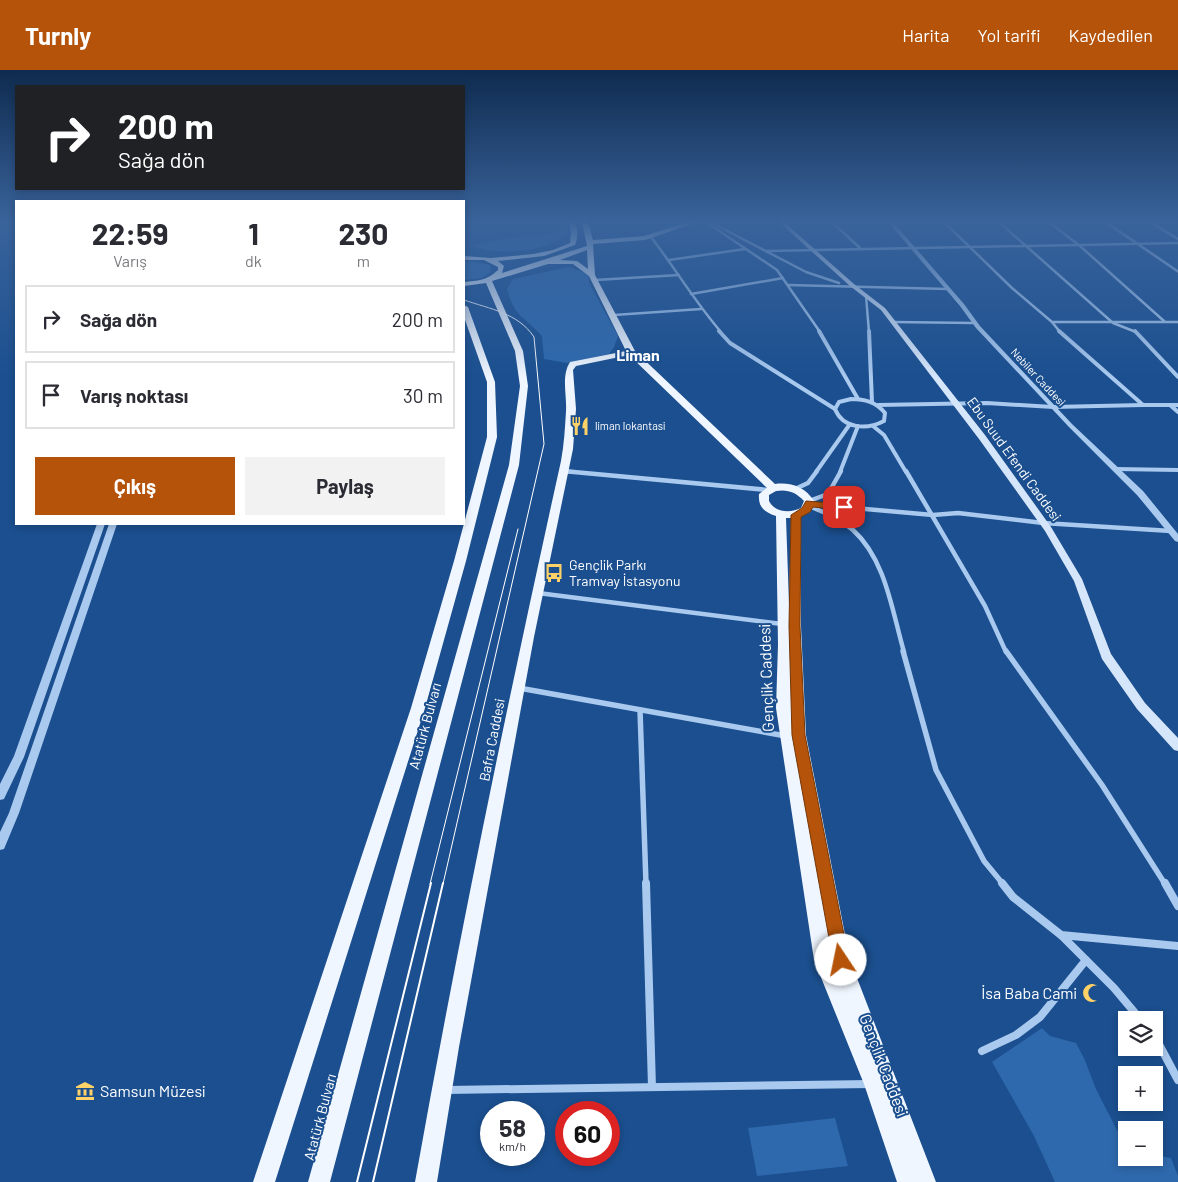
<!DOCTYPE html>
<html lang="tr">
<meta charset="utf-8">
<style>
:root{--surface:#fff;--page:#f2f2f3;--text:#2b2b33;--muted:#7c7c81;--line:#e1e1e2;--accent:#b45309}
body{margin:0;font-family:Barlow,sans-serif;background:var(--page);color:var(--text);height:100vh;display:flex;flex-direction:column;font-size:19px;white-space:nowrap}
*{box-sizing:border-box;margin:0}
p{font-size:16px;color:var(--muted)}
.icon{flex:none;width:28px;height:28px;fill:none;stroke:currentColor;stroke-width:2;stroke-linecap:round;stroke-linejoin:round}
.map{position:relative;flex:1;overflow:hidden}
.side{position:absolute;left:15px;top:130px;width:450px;height:325px;display:flex;flex-direction:column;background:var(--surface);border-radius:0px;box-shadow:0 2px 8px #0003}
.side>*{flex:none}
.hud{position:absolute;left:15px;top:15px;width:450px;height:105px;border-radius:0px;box-shadow:0 2px 8px #0003;background:#202124;color:#fff;overflow:hidden}
.buttons{position:absolute;left:1118px;top:941px;display:grid;gap:10px}
.buttons a{display:grid;place-items:center;width:45px;height:45px;border-radius:0px;background:var(--surface);box-shadow:0 2px 8px #0003;font-size:25px}
.speed{position:absolute;left:480px;top:1031px;display:flex;gap:10px;font-size:25px;font-weight:700;text-align:center}
.speed>*{display:grid;place-content:center;width:65px;height:65px;border-radius:50%;background:var(--surface);box-shadow:0 2px 8px #0003;line-height:1}
.speed small{font-size:12px;font-weight:400}
.speed .limit{border:8px solid #d22;background:#fff;color:#111}
.pin{position:absolute;display:grid;place-items:center;width:42px;height:42px;color:#fff;margin:-21px;border-radius:10px;box-shadow:0 2px 8px #0006}
.me{position:absolute;width:55px;margin:-28px;rotate:349deg;stroke-linejoin:round;filter:drop-shadow(0 0 4px #0008)}
.turn{display:flex;align-items:center;gap:18px;height:105px;padding:0 20px;font-size:22px}
.turn .icon{width:65px;height:65px;stroke-width:2.5}
.turn b{display:block;font-size:35px;line-height:42px}
.eta{display:flex;justify-content:space-evenly;align-items:center;height:85px;text-align:center}
.eta b{font-size:30px;font-weight:700;line-height:35px}
.button{display:flex;gap:10px;margin-top:auto;padding:10px 20px}
.button a{flex:1;height:58px;border-radius:0px;background:var(--accent);color:#fff;font-size:20px;font-weight:700;line-height:58px;text-align:center}
.button a+a{background:var(--page);color:var(--text)}
ul{padding:0;list-style:none}
li{display:flex;align-items:center;gap:15px;height:68px;margin:0 10px 8px;padding:0 10px;border:2px solid var(--line);border-radius:0px}
li div{flex:1}
li b{display:block;font-size:19px}
li em{font-style:normal}
header{display:flex;align-items:center;gap:30px;box-sizing:border-box;height:70px;padding:0 25px;background:var(--accent);color:#fff}
header strong{font-size:24px}
nav{display:flex;gap:28px;margin-inline-start:auto;font-size:18px}
.map>svg:first-child{display:block}
.green{fill:#2e69ad}
.lines{fill:none;stroke-linecap:round;stroke-linejoin:round}
.minor-far4{stroke:#a9c9ee;stroke-width:2.5}
.minor-far3{stroke:#a9c9ee;stroke-width:4}
.minor-far2{stroke:#a9c9ee;stroke-width:4.5}
.minor-far1{stroke:#a9c9ee;stroke-width:5.5}
.minor{stroke:#a9c9ee;stroke-width:8}
.tertiary{fill:#a9c9ee;fill-rule:evenodd}
.secondary{fill:#d6e6fa;fill-rule:evenodd}
.primary{fill:#f0f6ff;fill-rule:evenodd}
.tram-far1{stroke:#fff;stroke-width:1}
.tram{stroke:#fff;stroke-width:2}
.route{fill:#b45309;stroke:#753606}
.labels{text-anchor:middle;stroke-width:4;stroke-linejoin:round;paint-order:stroke}
.far-street-label{font-size:11px;fill:#fff;stroke:#1b4f8f}
.far-poi-label{font-size:11px;fill:#fff;stroke:#1b4f8f;text-anchor:start}
.street-label{font-size:14px;fill:#fff;stroke:#1b4f8f}
.poi-label{font-size:14px;fill:#fff;stroke:#1b4f8f;text-anchor:start}
.far-district-label{font-size:16px;font-weight:bold;fill:#fff;stroke:#1b4f8f}
.near-street-label{font-size:16px;fill:#fff;stroke:#1b4f8f}
.near-poi-label{font-size:16px;fill:#fff;stroke:#1b4f8f;text-anchor:end}
</style>
<header>
<strong>Turnly</strong>
<nav><a>Harita</a><a>Yol tarifi</a><a>Kaydedilen</a></nav>
</header>
<div class="map">
<svg width="1178" height="1112" viewBox="0 0 1178 1112">
<rect width="100%" height="100%" fill="#1b4f8f"/>
<!-- green -->
<g class="green">
<path d="M 568,158 L 570,163 C 542,184 502,185 469,176 L 508,168 L 555,163 Z"/>
<path d="M 472,191 L 490,195 L 491,202 L 482,208 L 464,210 L 464,192 Z"/>
<path d="M 569,197 L 588,204 L 589,213 L 618,266 L 614,277 L 609,284 L 567,293 L 544,289 L 542,266 C 524,246 514,247 507,219 L 513,209 Z"/>
<path d="M 1042,958 L 1050,966 L 1076,973 L 1084,988 L 1096,1019 L 1126,1078 L 1126,1088 L 1154,1088 L 1154,1085 L 1171,1088 L 1178,1106 L 1178,1112 L 1055,1112 L 1034,1066 L 992,992 Z"/>
<path d="M 835,1048 L 848,1096 L 757,1106 L 748,1058 Z"/>
</g>
<g class="lines">
<!-- minor-far4 -->
<g class="minor-far4">
<path d="M 706,152 L 777,200 L 820,262"/>
<path d="M 832,152 L 860,178"/>
<path d="M 944,152 L 1012,218 L 1052,252 L 1178,252"/>
<path d="M 999,152 L 1113,253 L 1136,262"/>
<path d="M 1049,152 L 1080,176 L 1164,251"/>
<path d="M 1150,152 L 1178,169"/>
<path d="M 712,153 L 806,202 L 839,213"/>
<path d="M 651,167 C 675,198 695,232 721,262"/>
<path d="M 766,181 L 1178,173"/>
<path d="M 669,190 L 745,179"/>
<path d="M 595,210 L 679,205"/>
<path d="M 788,215 L 948,219"/>
<path d="M 691,224 L 783,208"/>
<path d="M 866,226 L 869,262"/>
<path d="M 614,245 L 701,239"/>
<path d="M 893,252 L 975,253"/>
<path d="M 1052,252 L 1060,262"/>
</g>
<!-- minor-far3 -->
<g class="minor-far3">
<path d="M 719,261 L 730,273 L 835,339"/>
<path d="M 819,261 L 858,329"/>
<path d="M 869,261 L 872,332"/>
<path d="M 1059,261 L 1143,335 L 1178,335"/>
<path d="M 1135,261 L 1178,307"/>
<path d="M 851,329 C 865,329 876,332 885,343 L 884,351 C 867,360 843,359 835,339 L 839,332 Z"/>
<path d="M 878,335 L 987,333 L 1053,337 L 1143,335"/>
<path d="M 1170,335 L 1178,342"/>
<path d="M 873,356 L 884,365 L 906,402"/>
<path d="M 1115,399 L 1178,400"/>
<path d="M 563,401 L 574,402"/>
<path d="M 816,402 L 850,354"/>
<path d="M 840,402 L 858,356"/>
</g>
<!-- minor-far2 -->
<g class="minor-far2">
<path d="M 563,401 L 768,420"/>
<path d="M 906,401 L 985,536 L 1006,582"/>
<path d="M 795,419 L 808,413 L 817,401"/>
<path d="M 809,431 L 828,424 L 841,401"/>
<path d="M 809,434 L 933,445 L 958,443 L 1043,453 L 1171,461"/>
<path d="M 809,436 C 824,442 840,449 853,460 C 886,490 892,541 904,582"/>
<path d="M 538,523 L 782,554"/>
</g>
<!-- minor-far1 -->
<g class="minor-far1">
<path d="M 903,581 L 936,700 L 984,791 L 1003,814"/>
<path d="M 1006,581 L 1102,715 L 1165,814"/>
<path d="M 519,618 L 786,666"/>
<path d="M 640,640 L 646,814"/>
</g>
<!-- minor -->
<g class="minor">
<path d="M 646,813 L 652,1017"/>
<path d="M 1002,813 L 1013,827 L 1061,865 L 1178,876"/>
<path d="M 1165,813 L 1178,836"/>
<path d="M 1061,865 L 1114,918 L 1141,950"/>
<path d="M 1154,965 L 1178,1010"/>
<path d="M 982,981 L 1016,965 L 1040,947 L 1086,890"/>
<path d="M 447,1020 L 871,1014"/>
</g>
<!-- tertiary -->
<g class="tertiary">
<path d="M 888,152 L 893,152 L 964,234 L 980,256 L 1072,354 L 1143,421 L 1178,464 L 1178,472 L 1175,471 L 1137,425 L 1068,356 L 976,258 L 960,236 Z"/>
<path d="M 1103,152 L 1108,152 L 1178,200 L 1178,203 Z"/>
<path d="M 97,454 L 105,454 L 24,687 L 4,729 L 0,730 L 0,714 L 14,686 Z"/>
<path d="M 109,454 L 117,454 L 19,743 L 4,779 L 0,780 L 0,762 L 9,743 Z"/>
</g>
<!-- secondary -->
<path class="secondary" d="M 779,152 L 784,152 L 854,214 L 885,238 L 985,365 L 1051,457 L 1082,509 L 1111,584 L 1145,633 L 1178,668 L 1178,681 L 1174,680 L 1137,639 L 1102,589 L 1074,511 L 1045,461 L 979,369 L 881,240 L 850,216 Z"/>
<!-- primary -->
<g class="primary">
<path d="M 569,152 L 575,152 C 578,160 578,168 575,175 L 544,186 L 498,191 L 504,196 L 502,203 L 587,176 L 582,152 L 588,152 L 593,170 L 644,166 L 688,152 L 698,152 L 645,170 L 593,174 L 595,205 L 635,281 L 775,414 C 791,412 805,417 814,431 L 810,442 L 801,446 L 801,556 L 806,665 L 850,890 L 936,1112 L 897,1112 L 864,1014 L 814,890 L 776,638 L 778,575 L 776,446 C 764,442 758,437 759,424 L 767,418 L 629,285 L 576,296 L 573,300 L 576,339 L 573,379 L 534,567 L 459,977 L 437,1112 L 415,1112 C 458,871 508,630 561,391 C 564,375 565,358 566,341 C 567,325 561,306 570,292 L 626,281 L 589,206 L 573,194 L 548,194 L 492,211 L 523,281 L 528,316 L 519,395 L 330,1112 L 308,1112 L 509,395 L 520,316 L 515,281 L 486,213 L 464,216 L 464,212 C 477,211 488,210 498,200 L 498,197 L 484,190 L 464,190 L 464,186 L 491,188 L 533,184 L 553,180 L 570,173 L 571,163 ZM 587,180 L 588,199 L 577,191 L 560,190 ZM 776,421 C 787,419 796,422 804,431 L 801,438 C 791,443 775,443 769,431 L 769,425 ZM 786,448 L 791,448 L 789,534 Z"/>
<path d="M 464,235 L 468,237 L 495,312 L 497,367 L 466,491 L 425,638 L 275,1112 L 253,1112 L 411,638 L 454,491 L 487,367 L 487,312 L 464,247 Z"/>
</g>
<!-- tram-far1 -->
<g class="tram-far1">
<path d="M 430,814 L 518,459"/>
<path d="M 443,814 L 544,374 L 534,267 C 518,243 490,239 464,230"/>
</g>
<!-- tram -->
<g class="tram">
<path d="M 357,1112 L 431,813"/>
<path d="M 373,1112 L 443,813"/>
</g>
</g>
<!-- sky -->
<linearGradient id="sky" x2="0" y2="1"><stop stop-color="#0f2b4f"/><stop offset="0.49" stop-color="#39639b"/><stop offset="1" stop-color="#39639b" stop-opacity="0"/></linearGradient>
<rect width="1178" height="308" fill="url(#sky)"/>
<!-- route -->
<path class="route" d="M 806,431 L 844,434 L 849,437 L 844,440 L 813,437 L 810,442 L 801,447 L 800,556 L 805,665 L 849,890 L 847,896 L 841,898 L 836,896 L 833,890 L 792,665 L 789,556 L 791,445 L 802,438 Z"/>
<!-- icons -->
<defs>
<g id="restaurant-bare" transform="scale(1.5)"><path d="M-5-6h1v4h1v-4h1v4h1v-4h1v5L-1.5 .5V6h-2V.5L-5-1ZM5-6V6H3V1.5H1.5Q1.5-4 5-6Z" fill="#ffd166" stroke="#1b4f8f" stroke-width="2.5" paint-order="stroke"/></g>
<g id="bus-bare" transform="scale(1.5)"><path d="M-5-6H5V4H4V6H2V4H-2V6H-4V4H-5ZM-3.5-4V0h7V-4ZM-3.5 1.2v1.5H-2V1.2ZM2 1.2v1.5H3.5V1.2Z" fill="#ffd166" stroke="#1b4f8f" stroke-width="2.5" paint-order="stroke"/></g>
<g id="mosque-bare" transform="scale(1.5)"><path d="M3.5-4.9A6 6 0 1 0 3.5 4.9A5 5 0 1 1 3.5-4.9Z" fill="#ffd166" stroke="#1b4f8f" stroke-width="2.5" paint-order="stroke"/></g>
<g id="museum-bare" transform="scale(1.5)"><path d="M0-6L6-3V-2H-6V-3ZM-5-1h2V3h-2ZM-1-1h2V3h-2ZM3-1h2V3H3ZM-6 4H6V6H-6Z" fill="#ffd166" stroke="#1b4f8f" stroke-width="2.5" paint-order="stroke"/></g>
</defs>
<g fill-rule="evenodd">
<use href="#restaurant-bare" x="580" y="356"/>
<use href="#bus-bare" x="554" y="503"/>
<use href="#mosque-bare" x="1092" y="923"/>
<use href="#museum-bare" x="85" y="1021"/>
</g>
<g class="labels">
<!-- far-street labels -->
<g class="far-street-label">
<text transform="translate(1038 307) rotate(47)" y="4">Nebiler Caddesi</text>
</g>
<!-- far-poi labels -->
<g class="far-poi-label">
<text x="595" y="360">liman lokantasi</text>
</g>
<!-- street labels -->
<g class="street-label">
<text transform="translate(1014 389) rotate(54)" y="5">Ebu Suud Efendi Caddesi</text>
<text transform="translate(425 656) rotate(-75)" y="5">Atatürk Bulvarı</text>
<text transform="translate(492 670) rotate(-79)" y="5">Bafra Caddesi</text>
<text transform="translate(320 1047) rotate(-75)" y="5">Atatürk Bulvarı</text>
</g>
<!-- poi labels -->
<g class="poi-label">
<text x="569" y="500">Gençlik Parkı<tspan x="569" dy="16">Tramvay İstasyonu</tspan></text>
</g>
<!-- far-district labels -->
<g class="far-district-label">
<text x="638" y="291">Liman</text>
</g>
<!-- near-street labels -->
<g class="near-street-label">
<text transform="translate(766 608) rotate(-92)" y="6">Gençlik Caddesi</text>
<text transform="translate(884 995) rotate(69)" y="6">Gençlik Caddesi</text>
</g>
<!-- near-poi labels -->
<g class="near-poi-label">
<text x="1077" y="929">İsa Baba Cami</text>
<text x="100" y="1027" text-anchor="start">Samsun Müzesi</text>
</g>
</g>
</svg>
<div class="buttons">
<a><svg class="icon" aria-label="layers" viewBox="0 0 24 24"><path d="M12 4l9 5-9 5-9-5zM3 14l9 5 9-5"/></svg></a>
<a>+</a>
<a>−</a>
</div>
<div class="speed"><div>58<small>km/h</small></div><div class="limit">60</div></div>
<div class="pin" style="left:844px;top:437px;background:#d93025"><svg class="icon" aria-label="arrive" viewBox="0 0 24 24"><path d="M6 21V4h12l-3 4 3 4H6"/></svg></div>
<svg class="me" style="left:841px;top:890px" viewBox="-20 -20 40 40"><circle r="19" fill="#fff"/><path d="M0-13L10 11 0 6-10 11z" fill="#b45309"/></svg>
<div class="hud">
<div class="turn"><svg class="icon" aria-label="right" viewBox="0 0 24 24"><path d="M7 20v-9h11M14 6l5 5-5 5"/></svg><div><b>200 m</b>Sağa dön</div></div>
</div>
<section class="side">
<div class="eta">
<div><b>22:59</b><p>Varış</p></div>
<div><b>1</b><p>dk</p></div>
<div><b>230</b><p>m</p></div>
</div>
<ul>
<li><svg class="icon" aria-label="right" viewBox="0 0 24 24"><path d="M7 20v-9h11M14 6l5 5-5 5"/></svg><div><b>Sağa dön</b></div><em>200 m</em></li>
<li><svg class="icon" aria-label="arrive" viewBox="0 0 24 24"><path d="M6 21V4h12l-3 4 3 4H6"/></svg><div><b>Varış noktası</b></div><em>30 m</em></li>
</ul>
<div class="button"><a>Çıkış</a><a>Paylaş</a></div>
</section>
</div>
